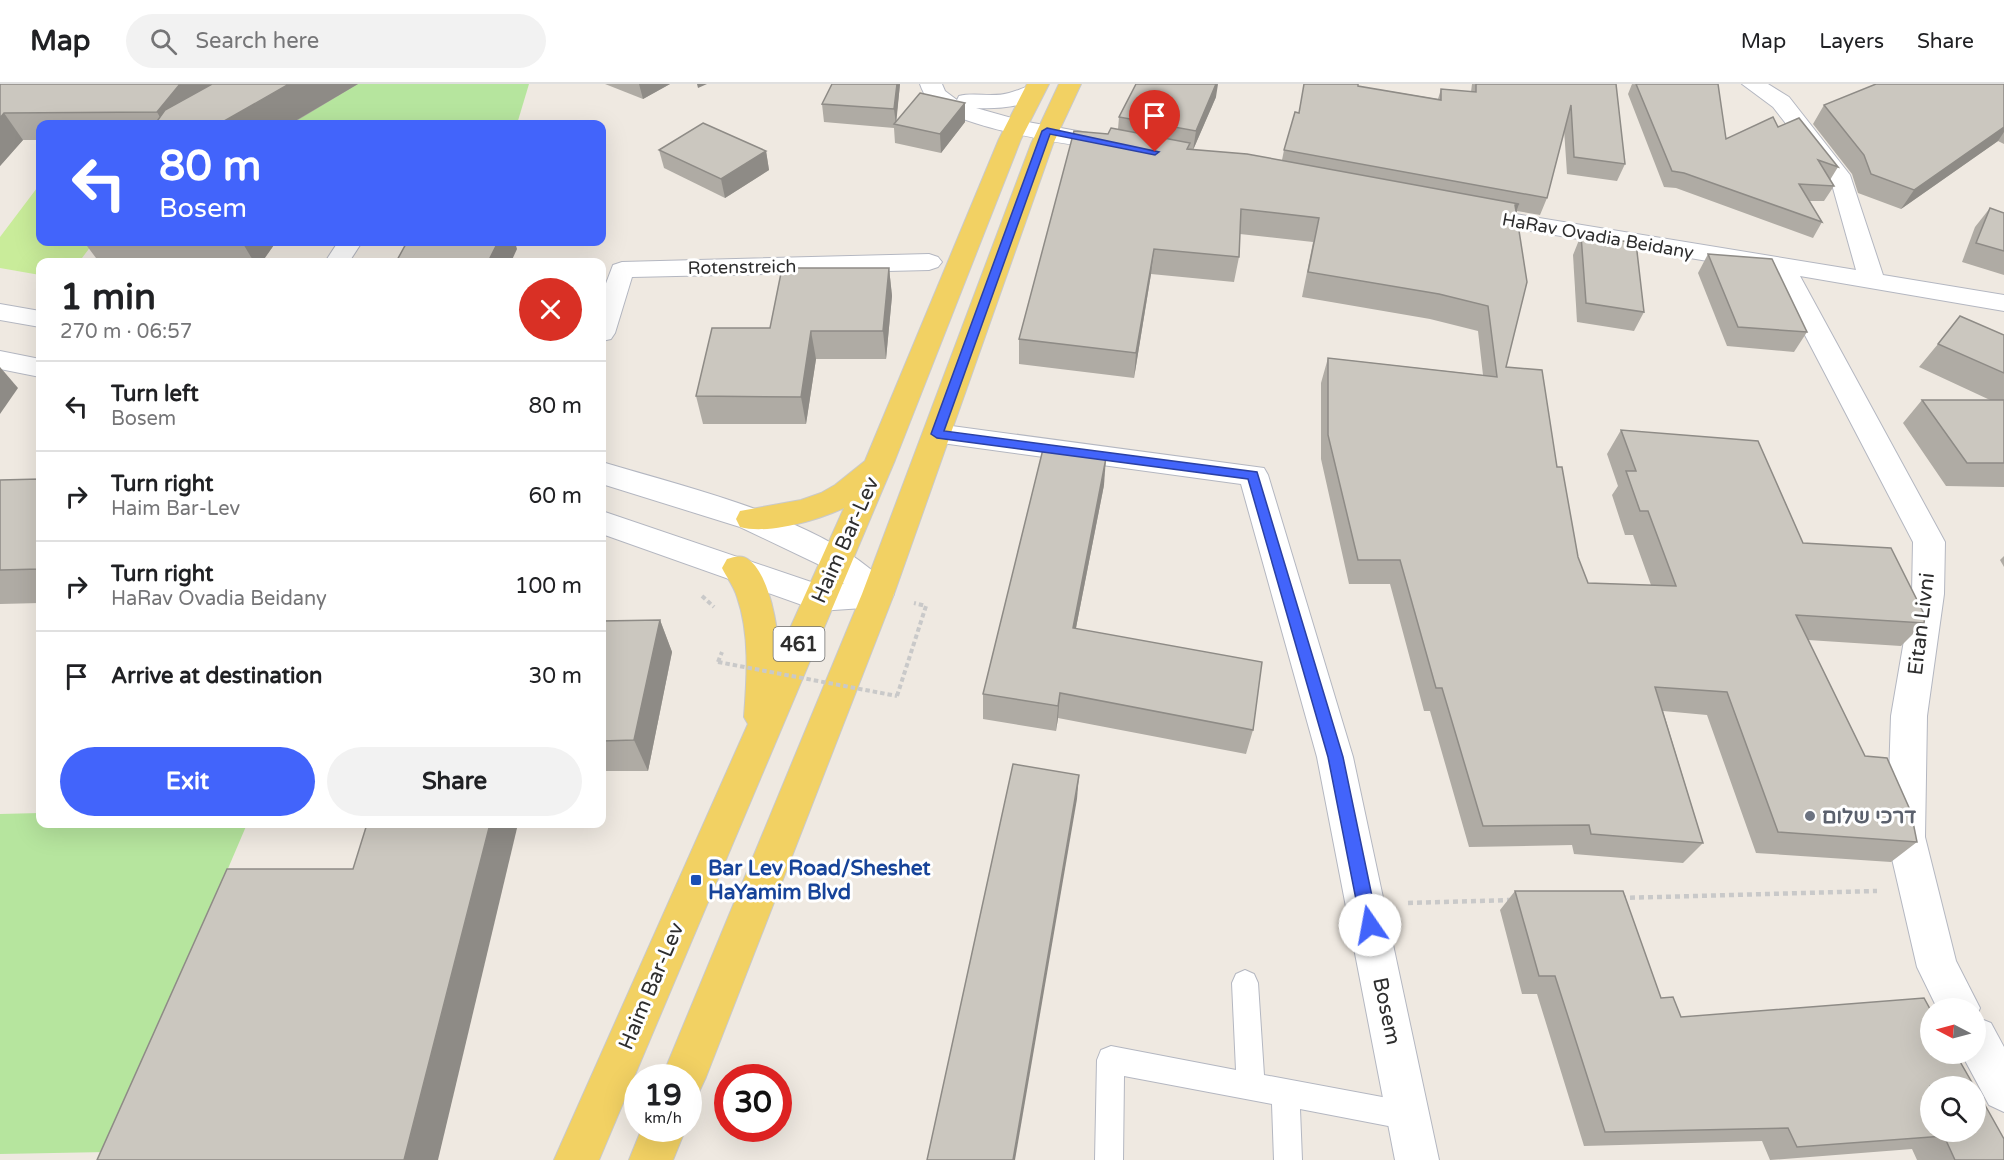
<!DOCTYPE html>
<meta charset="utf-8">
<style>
:root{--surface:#fff;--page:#f2f2f2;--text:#202124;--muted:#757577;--line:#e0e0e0;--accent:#4264fb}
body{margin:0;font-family:"Varela Round","Noto Sans Hebrew",sans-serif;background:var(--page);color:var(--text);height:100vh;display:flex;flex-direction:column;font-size:22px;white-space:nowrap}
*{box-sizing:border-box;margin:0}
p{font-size:20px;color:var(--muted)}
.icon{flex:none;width:33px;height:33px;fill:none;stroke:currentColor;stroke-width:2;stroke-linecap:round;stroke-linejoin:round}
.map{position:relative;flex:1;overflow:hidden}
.drawer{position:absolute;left:36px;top:174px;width:570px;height:570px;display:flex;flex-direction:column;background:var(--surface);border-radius:12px;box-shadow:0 6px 24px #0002}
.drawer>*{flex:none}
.top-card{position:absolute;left:36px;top:36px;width:570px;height:126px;border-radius:12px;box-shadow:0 6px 24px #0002;background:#4264fb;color:#fff;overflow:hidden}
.needle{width:39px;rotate:276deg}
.tools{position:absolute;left:1920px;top:914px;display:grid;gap:12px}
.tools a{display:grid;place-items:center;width:66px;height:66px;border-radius:50%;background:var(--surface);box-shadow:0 6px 24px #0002;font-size:30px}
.speed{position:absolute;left:624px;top:980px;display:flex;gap:12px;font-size:30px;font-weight:700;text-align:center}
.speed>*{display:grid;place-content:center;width:78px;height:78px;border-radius:50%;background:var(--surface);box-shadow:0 6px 24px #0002;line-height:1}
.speed small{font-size:15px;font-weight:400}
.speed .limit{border:9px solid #d22;background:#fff;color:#111}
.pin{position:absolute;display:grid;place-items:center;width:51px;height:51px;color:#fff;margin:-62px -26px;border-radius:50% 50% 50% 0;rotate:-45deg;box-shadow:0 0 6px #0007}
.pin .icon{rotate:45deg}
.me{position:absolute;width:66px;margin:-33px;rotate:348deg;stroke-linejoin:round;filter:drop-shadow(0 0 4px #0008)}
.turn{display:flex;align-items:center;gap:21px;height:126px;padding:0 24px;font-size:27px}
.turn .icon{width:78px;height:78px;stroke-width:2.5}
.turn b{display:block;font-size:42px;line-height:51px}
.round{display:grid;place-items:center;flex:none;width:63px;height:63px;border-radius:32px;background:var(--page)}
.overview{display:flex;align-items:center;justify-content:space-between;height:102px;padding:0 24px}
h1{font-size:36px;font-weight:800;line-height:45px}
.primary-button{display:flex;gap:12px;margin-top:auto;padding:12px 24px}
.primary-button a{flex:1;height:69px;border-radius:36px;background:var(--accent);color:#fff;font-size:24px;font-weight:800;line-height:69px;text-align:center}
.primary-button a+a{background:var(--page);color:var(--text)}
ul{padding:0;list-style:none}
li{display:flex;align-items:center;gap:18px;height:90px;padding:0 24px;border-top:2px solid var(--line)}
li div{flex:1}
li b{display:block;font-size:22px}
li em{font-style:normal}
header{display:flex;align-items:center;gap:36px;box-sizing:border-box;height:84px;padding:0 30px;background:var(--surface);border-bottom:2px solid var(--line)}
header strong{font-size:28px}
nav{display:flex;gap:33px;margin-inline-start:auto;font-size:21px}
.search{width:420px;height:54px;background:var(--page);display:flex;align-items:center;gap:15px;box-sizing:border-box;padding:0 21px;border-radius:33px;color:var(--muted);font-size:22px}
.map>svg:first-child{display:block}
.green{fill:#b6e59e}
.pitch{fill:#c9ec9a}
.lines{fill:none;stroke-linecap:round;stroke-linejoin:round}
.service-casing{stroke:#b4b7c1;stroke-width:2}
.minor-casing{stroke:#b4b7c1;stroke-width:2}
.tertiary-casing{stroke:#b4b7c1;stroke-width:2}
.primary-casing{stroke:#c9c9c9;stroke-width:2}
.path-far1{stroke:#c9c9c9;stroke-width:4;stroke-dasharray:4.5 3;stroke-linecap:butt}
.path{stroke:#c9c9c9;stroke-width:4.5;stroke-dasharray:5 4;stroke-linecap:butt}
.service{fill:#fff;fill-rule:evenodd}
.minor{fill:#fff;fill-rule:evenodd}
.tertiary{fill:#fff;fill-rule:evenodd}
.primary{fill:#f2d163;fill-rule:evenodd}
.path-bridge{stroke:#c9c9c9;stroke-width:4;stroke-dasharray:4.5 3;stroke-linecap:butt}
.wall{fill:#afaba4}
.shaded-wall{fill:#8e8b86}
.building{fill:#cbc7bf;stroke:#8e8b86;stroke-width:1.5}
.route{fill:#4264fb;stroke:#2b41a3;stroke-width:1.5}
.worship-dot{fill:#6b7280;stroke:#fff;stroke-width:2}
.transit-dot{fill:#1a4fb4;stroke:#fff;stroke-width:2}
.labels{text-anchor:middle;stroke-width:6;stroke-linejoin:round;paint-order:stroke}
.far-street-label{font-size:18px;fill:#2e2e2e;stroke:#fff}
.shield{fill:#fff;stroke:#6d6d6d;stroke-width:1.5}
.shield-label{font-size:20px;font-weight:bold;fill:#2e2e2e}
.street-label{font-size:21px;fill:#2e2e2e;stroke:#fff}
.worship-label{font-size:21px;font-weight:bold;fill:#5b616d;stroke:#fff;text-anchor:start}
.transit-label{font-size:21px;font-weight:bold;fill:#164399;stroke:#fff;text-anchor:start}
</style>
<header>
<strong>Map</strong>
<div class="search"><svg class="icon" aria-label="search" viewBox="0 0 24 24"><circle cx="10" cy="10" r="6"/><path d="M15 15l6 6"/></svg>Search here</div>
<nav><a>Map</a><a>Layers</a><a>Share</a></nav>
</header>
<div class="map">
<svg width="2004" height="1076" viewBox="0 0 2004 1076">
<rect width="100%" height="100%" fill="#efe9e1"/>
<!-- green -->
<g class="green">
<path d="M 226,0 L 529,0 L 517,40 L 247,40 Z"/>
<path d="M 40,729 L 40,740 L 247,740 L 107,1068 L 0,1070 L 0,730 Z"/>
</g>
<!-- pitch -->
<path class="pitch" d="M 40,100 L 40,158 L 94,158 L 79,178 L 40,178 L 40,191 L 0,184 L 0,153 Z"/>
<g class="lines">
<!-- service casing -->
<g class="service-casing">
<path id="service" d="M 1245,886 L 1254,890 L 1258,899 L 1264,991 L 1409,1018 L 1419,1022 L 1423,1032 L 1419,1042 L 1409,1046 L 1300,1025 L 1302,1076 L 1274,1076 L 1272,1020 L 1124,992 L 1123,1076 L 1095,1076 L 1097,976 L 1101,966 L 1111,962 L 1236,986 L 1232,899 L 1236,890 Z"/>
</g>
<!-- minor casing -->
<g class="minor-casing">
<g id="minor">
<path d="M 920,0 L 942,0 L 945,7 L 957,16 L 959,12 C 975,8 992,14 1009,9 C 1021,6 1028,0 1042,1 L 1045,6 C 1032,24 996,25 976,24 L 1022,37 L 1116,54 L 1124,56 L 1127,61 L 1124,66 L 1116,68 C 1072,60 960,46 929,16 C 925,12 922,6 920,0 Z"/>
<path d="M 1742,0 L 1768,0 L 1789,13 L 1850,91 L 1883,191 L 2004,211 L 2004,227 L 1800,192 L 1945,458 L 1944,510 L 1927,632 L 1925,753 L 1956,877 L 1980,924 L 1976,933 L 1991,939 L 2004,963 L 2004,1028 L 1989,1021 L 1961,969 L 1976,969 L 1976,924 L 1937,924 L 1917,883 L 1887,753 L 1891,632 L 1912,510 L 1913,458 L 1772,188 L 1473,137 L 1465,135 L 1461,130 L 1465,125 L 1473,123 L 1856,186 L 1831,97 L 1773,23 Z"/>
<path d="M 338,158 L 362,158 L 349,178 L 325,178 Z"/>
<path d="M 929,170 L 938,173 L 942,178 L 938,183 L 929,186 L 632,193 L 615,249 L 611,255 L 602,257 L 602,210 L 613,181 L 622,178 Z"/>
<path d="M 937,340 L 1264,384 L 1268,391 L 1353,673 L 1439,1076 L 1395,1076 L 1317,673 L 1241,400 L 927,357 L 923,350 L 927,343 Z"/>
</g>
</g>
<!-- tertiary casing -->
<g class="tertiary-casing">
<g id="tertiary">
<path d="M 0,220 L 40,227 L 40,243 L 0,236 Z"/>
<path d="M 0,267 L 40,275 L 40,293 L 0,285 Z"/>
<path d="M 602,378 C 685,403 802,430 869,484 C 879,492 888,499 894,510 L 889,519 L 878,523 L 819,527 L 602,450 L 602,427 L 820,501 L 844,500 L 826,484 L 740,443 L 602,400 Z"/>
</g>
</g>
<!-- primary casing -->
<g class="primary-casing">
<g id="primary">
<path d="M 1027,0 L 1049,0 L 1021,55 L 895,376 L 599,1076 L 554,1076 L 748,640 L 744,633 C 747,594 750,550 737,513 C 734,502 727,494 722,484 L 727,475 C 734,473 742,470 749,476 C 770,491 778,545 779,569 L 844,424 C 818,436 768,451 740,443 L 736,435 L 740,427 L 801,416 L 821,409 L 835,401 L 865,377 L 999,55 Z"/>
<path d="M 1059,0 L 1081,0 L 1053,60 L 894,510 L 706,993 L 699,1008 L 688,1013 L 688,993 L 662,993 L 862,510 L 1031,60 Z"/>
<path d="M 642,1044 L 686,1044 L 673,1076 L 629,1076 Z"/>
</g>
</g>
<!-- path-far1 -->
<g class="path-far1">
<path d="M 702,512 L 714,523"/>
<path d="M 718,578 L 722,568"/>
<path d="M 897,612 L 926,522 L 914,519"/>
</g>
<!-- path -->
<g class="path">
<path d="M 1621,814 L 1877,807"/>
<path d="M 1408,819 L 1511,816"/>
</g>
<!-- service -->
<use href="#service" class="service"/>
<!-- minor -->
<use href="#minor" class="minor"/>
<!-- tertiary -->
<use href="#tertiary" class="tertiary"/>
<!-- primary -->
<use href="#primary" class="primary"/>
<!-- path-bridge -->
<path class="path-bridge" d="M 718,578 L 897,612"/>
</g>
<!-- wall -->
<g class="wall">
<path d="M 0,0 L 358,0 L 293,39 L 349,40 L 40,40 L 40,56 L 23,56 L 0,82 Z"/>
<path d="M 605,0 L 670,0 L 643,15 Z"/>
<path d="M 832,0 L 900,0 L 896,37 L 965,19 L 965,38 L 941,69 L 895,59 L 894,44 L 824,38 L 822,20 Z"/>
<path d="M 1472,0 L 1616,0 L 1625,80 L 1617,97 L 1567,90 L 1564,45 L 1547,114 L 1540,131 L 1517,127 L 1516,129 L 1506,283 L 1557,383 L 1578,473 L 1588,499 L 1651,501 L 1633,451 L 1625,451 L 1612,411 L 1618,402 L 1607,370 L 1621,346 L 1803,459 L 1924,539 L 1901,562 L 1808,556 L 1865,672 L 1917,758 L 1891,778 L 1756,769 L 1707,631 L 1663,627 L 1703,759 L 1683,779 L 1574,770 L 1572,761 L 1469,763 L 1430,627 L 1424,627 L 1390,500 L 1349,500 L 1321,375 L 1321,299 L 1328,274 L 1483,291 L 1478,247 L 1430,235 L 1302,213 L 1313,158 L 1240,150 L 1239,173 L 1234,198 L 1151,190 L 1134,294 L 1019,280 L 1019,255 L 1108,50 L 1118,45 L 1119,33 L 1216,13 L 1193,66 L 1282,76 L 1284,66 L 1298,29 L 1358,2 L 1438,15 L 1441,5 L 1471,8 Z"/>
<path d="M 1632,0 L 1636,0 L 1726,55 L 1778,43 L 1838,83 L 1830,96 L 1834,102 L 1824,117 L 1809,117 L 1822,138 L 1813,154 L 1676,104 L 1664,103 L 1628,10 Z"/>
<path d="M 2004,0 L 2004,60 L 1998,57 L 1901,125 L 1858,109 L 1852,90 L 1813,40 L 1824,21 Z"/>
<path d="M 659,66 L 766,67 L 769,86 L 725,114 L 664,84 Z"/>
<path d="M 1990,124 L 2004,129 L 2004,191 L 1962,178 L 1975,143 Z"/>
<path d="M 1581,151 L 1644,228 L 1634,247 L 1577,238 L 1573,171 Z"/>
<path d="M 84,158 L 276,158 L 262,178 L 99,178 Z"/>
<path d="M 1708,170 L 1807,248 L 1794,268 L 1727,262 L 1698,189 Z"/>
<path d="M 889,184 L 892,212 L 886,275 L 816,275 L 806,340 L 703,340 L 696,312 L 770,244 Z"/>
<path d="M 2004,251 L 2004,403 L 1946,402 L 1903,339 L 1922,316 L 1990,316 L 1919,283 L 1938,260 Z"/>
<path d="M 40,395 L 40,519 L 0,520 L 0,396 Z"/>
<path d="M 1104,401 L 1076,544 L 1253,646 L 1246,670 L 1058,634 L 1056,647 L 983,635 L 983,610 Z"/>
<path d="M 2004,472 L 2004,483 L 2000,476 Z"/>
<path d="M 660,536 L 672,568 L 648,687 L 602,687 L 602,537 Z"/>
<path d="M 1515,807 L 1661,914 L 1681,933 L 1976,1047 L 2004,1076 L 1917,1076 L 1912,1065 L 1770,1076 L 1762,1057 L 1584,1062 L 1537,910 L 1522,910 L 1500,826 Z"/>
</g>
<!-- shaded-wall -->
<g class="shaded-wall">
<path d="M 180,0 L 216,0 L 164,40 L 157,28 Z"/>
<path d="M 289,0 L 358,0 L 290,40 L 219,40 Z"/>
<path d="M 639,0 L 670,0 L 643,15 Z"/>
<path d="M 697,0 L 707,0 L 698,4 Z"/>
<path d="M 897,0 L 900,0 L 896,41 L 894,25 Z"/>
<path d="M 1216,0 L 1218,0 L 1216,13 L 1193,66 L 1196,47 Z"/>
<path d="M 965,19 L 965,38 L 941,69 L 940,50 Z"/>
<path d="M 4,29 L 23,56 L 0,82 L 0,34 Z"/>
<path d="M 2004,43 L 2004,48 L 1998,57 L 1901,125 L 1914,106 Z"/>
<path d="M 766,67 L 769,86 L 725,114 L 721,95 Z"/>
<path d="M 1519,120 L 1510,145 L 1515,121 Z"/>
<path d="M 242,158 L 276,158 L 262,178 L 254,178 Z"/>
<path d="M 498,158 L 515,158 L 517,165 L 511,178 L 488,178 Z"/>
<path d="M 1154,165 L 1151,190 L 1134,294 L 1136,269 Z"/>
<path d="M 889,184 L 892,212 L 886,275 L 883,247 Z"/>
<path d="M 811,247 L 816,275 L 806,340 L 801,313 Z"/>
<path d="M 0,283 L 18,304 L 0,330 Z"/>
<path d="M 1106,374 L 1104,401 L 1071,569 L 1073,544 Z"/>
<path d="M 660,536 L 672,568 L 648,687 L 634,656 Z"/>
<path d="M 1060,609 L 1058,634 L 1056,647 L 1058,622 Z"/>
<path d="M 1079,691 L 1077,715 L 1015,1076 L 1013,1076 Z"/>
<path d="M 490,740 L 518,740 L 438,1076 L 404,1076 Z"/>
</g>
<!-- building -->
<g class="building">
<path d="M 0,0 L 180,0 L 157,28 L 4,29 L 0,34 Z"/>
<path d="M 212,0 L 289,0 L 219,40 L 155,40 L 165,26 Z"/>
<path d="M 832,0 L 897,0 L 894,25 L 822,20 Z"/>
<path d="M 1136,0 L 1216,0 L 1196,47 L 1119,33 Z"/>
<path d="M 1304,0 L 1358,0 L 1358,2 L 1441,16 L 1441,5 L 1476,8 L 1476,0 L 1616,0 L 1625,80 L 1574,73 L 1571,21 L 1547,114 L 1284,66 L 1295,28 L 1299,29 Z"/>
<path d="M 1636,0 L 1718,0 L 1726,55 L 1773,33 L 1778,43 L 1799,34 L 1838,83 L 1818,76 L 1834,102 L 1799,100 L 1822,138 L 1684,89 L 1672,87 Z"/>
<path d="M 1876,0 L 2004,0 L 2004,43 L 1914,106 L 1871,90 L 1864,71 L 1824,21 Z"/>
<path d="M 920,9 L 965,19 L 940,50 L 894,40 Z"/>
<path d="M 347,37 L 346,40 L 234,40 Z"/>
<path d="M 703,39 L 766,67 L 721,95 L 659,66 Z"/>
<path d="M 1111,44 L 1190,59 L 1187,65 L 1247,70 L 1519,120 L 1515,121 L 1527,198 L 1506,283 L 1542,286 L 1557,383 L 1562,383 L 1578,473 L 1588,499 L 1676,502 L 1648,427 L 1640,427 L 1626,387 L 1636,387 L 1621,346 L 1758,357 L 1803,459 L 1891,464 L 1925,532 L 1924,539 L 1796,531 L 1865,672 L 1887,674 L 1911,728 L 1917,758 L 1778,748 L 1727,608 L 1655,603 L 1703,759 L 1591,750 L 1589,741 L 1483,742 L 1442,604 L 1436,604 L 1400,476 L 1358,476 L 1328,351 L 1328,274 L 1497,293 L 1488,222 L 1439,210 L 1308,188 L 1319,134 L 1241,125 L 1239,173 L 1154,165 L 1136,269 L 1019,255 L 1074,47 L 1108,50 Z"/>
<path d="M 1990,124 L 2004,129 L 2004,167 L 1976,159 Z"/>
<path d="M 1581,151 L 1636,159 L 1644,228 L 1586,219 Z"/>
<path d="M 97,158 L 145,158 L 103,160 Z"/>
<path d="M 407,158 L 498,158 L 488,178 L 396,178 Z"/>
<path d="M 1708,170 L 1772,175 L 1807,248 L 1738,243 Z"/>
<path d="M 782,184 L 889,184 L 883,247 L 811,247 L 801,313 L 696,312 L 712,244 L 770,244 Z"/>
<path d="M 1960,232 L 2004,251 L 2004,289 L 1938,260 Z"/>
<path d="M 1922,316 L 2004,316 L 2004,379 L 1967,379 Z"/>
<path d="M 1043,365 L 1106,374 L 1073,544 L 1262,578 L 1253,646 L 1060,609 L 1058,622 L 983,610 Z"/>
<path d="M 40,395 L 40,485 L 0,486 L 0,396 Z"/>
<path d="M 660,536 L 634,656 L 602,657 L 602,537 Z"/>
<path d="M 1013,680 L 1079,691 L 1013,1076 L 927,1076 Z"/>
<path d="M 367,740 L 490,740 L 404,1076 L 97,1076 L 227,785 L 353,785 Z"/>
<path d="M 1515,807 L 1623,807 L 1661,914 L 1673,913 L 1681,933 L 1924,914 L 1930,925 L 1930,969 L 1955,969 L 1974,1002 L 1930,1002 L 1930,1047 L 1976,1047 L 1976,1005 L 2004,1055 L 2004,1076 L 1955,1076 L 1944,1052 L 1797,1063 L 1788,1044 L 1605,1048 L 1555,892 L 1539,892 Z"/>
</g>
<!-- route -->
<path class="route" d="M 1047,44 L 1159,68 L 1155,71 L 1050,50 L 944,347 L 1257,388 L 1343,673 L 1378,841 L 1375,847 L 1370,849 L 1364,847 L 1361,841 L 1328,673 L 1248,395 L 937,354 L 931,350 L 1042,47 Z"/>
<!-- markers -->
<circle class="worship-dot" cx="1810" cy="732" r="6"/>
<rect class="transit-dot" x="690" y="790" width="12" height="12" rx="3"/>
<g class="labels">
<!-- far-street labels -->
<g class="far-street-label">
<text transform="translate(1598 152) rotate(10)" y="6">HaRav Ovadia Beidany</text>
<text transform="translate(742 183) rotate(-1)" y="6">Rotenstreich</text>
</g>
<!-- shield labels -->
<rect class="shield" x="773.5" y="543" width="51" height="34" rx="4.5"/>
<g class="shield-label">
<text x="799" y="567">461</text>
</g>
<!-- street labels -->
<g class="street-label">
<text transform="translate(845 456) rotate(-66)" y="7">Haim Bar-Lev</text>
<text transform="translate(1921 540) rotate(-83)" y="7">Eitan Livni</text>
<text transform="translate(651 902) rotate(-67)" y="7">Haim Bar-Lev</text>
<text transform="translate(1387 927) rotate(78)" y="7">Bosem</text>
</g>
<!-- worship labels -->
<g class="worship-label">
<text x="1822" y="739">דרכי שלום</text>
</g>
<!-- transit labels -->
<g class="transit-label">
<text x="708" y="791">Bar Lev Road/Sheshet<tspan x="708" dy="24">HaYamim Blvd</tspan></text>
</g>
</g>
</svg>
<div class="tools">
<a><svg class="needle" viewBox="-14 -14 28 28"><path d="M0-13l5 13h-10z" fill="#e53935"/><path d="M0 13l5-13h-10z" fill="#757577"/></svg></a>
<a><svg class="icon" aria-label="search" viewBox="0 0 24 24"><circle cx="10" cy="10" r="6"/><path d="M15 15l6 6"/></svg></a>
</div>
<div class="speed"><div>19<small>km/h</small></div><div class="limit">30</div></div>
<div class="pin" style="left:1155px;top:68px;background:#d93025"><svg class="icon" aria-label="arrive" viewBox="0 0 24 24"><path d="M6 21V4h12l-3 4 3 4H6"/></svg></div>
<svg class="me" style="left:1370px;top:841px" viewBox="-20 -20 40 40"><circle r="19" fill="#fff"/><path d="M0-13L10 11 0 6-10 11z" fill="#4264fb"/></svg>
<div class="top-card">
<div class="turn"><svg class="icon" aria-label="left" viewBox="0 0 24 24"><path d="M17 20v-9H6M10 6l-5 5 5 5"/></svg><div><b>80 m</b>Bosem</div></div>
</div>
<section class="drawer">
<div class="overview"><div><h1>1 min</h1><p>270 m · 06:57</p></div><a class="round" style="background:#d93025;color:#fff"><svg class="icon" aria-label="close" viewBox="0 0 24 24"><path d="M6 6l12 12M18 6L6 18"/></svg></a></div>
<ul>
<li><svg class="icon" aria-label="left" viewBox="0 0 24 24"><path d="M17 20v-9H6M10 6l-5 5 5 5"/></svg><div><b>Turn left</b><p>Bosem</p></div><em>80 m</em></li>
<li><svg class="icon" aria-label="right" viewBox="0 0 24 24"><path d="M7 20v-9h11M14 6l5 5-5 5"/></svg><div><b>Turn right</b><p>Haim Bar-Lev</p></div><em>60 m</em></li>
<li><svg class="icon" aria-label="right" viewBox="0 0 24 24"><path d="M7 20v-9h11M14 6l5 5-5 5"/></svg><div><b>Turn right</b><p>HaRav Ovadia Beidany</p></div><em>100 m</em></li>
<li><svg class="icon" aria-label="arrive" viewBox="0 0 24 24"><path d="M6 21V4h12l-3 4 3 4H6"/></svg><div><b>Arrive at destination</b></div><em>30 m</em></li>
</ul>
<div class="primary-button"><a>Exit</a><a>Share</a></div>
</section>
</div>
